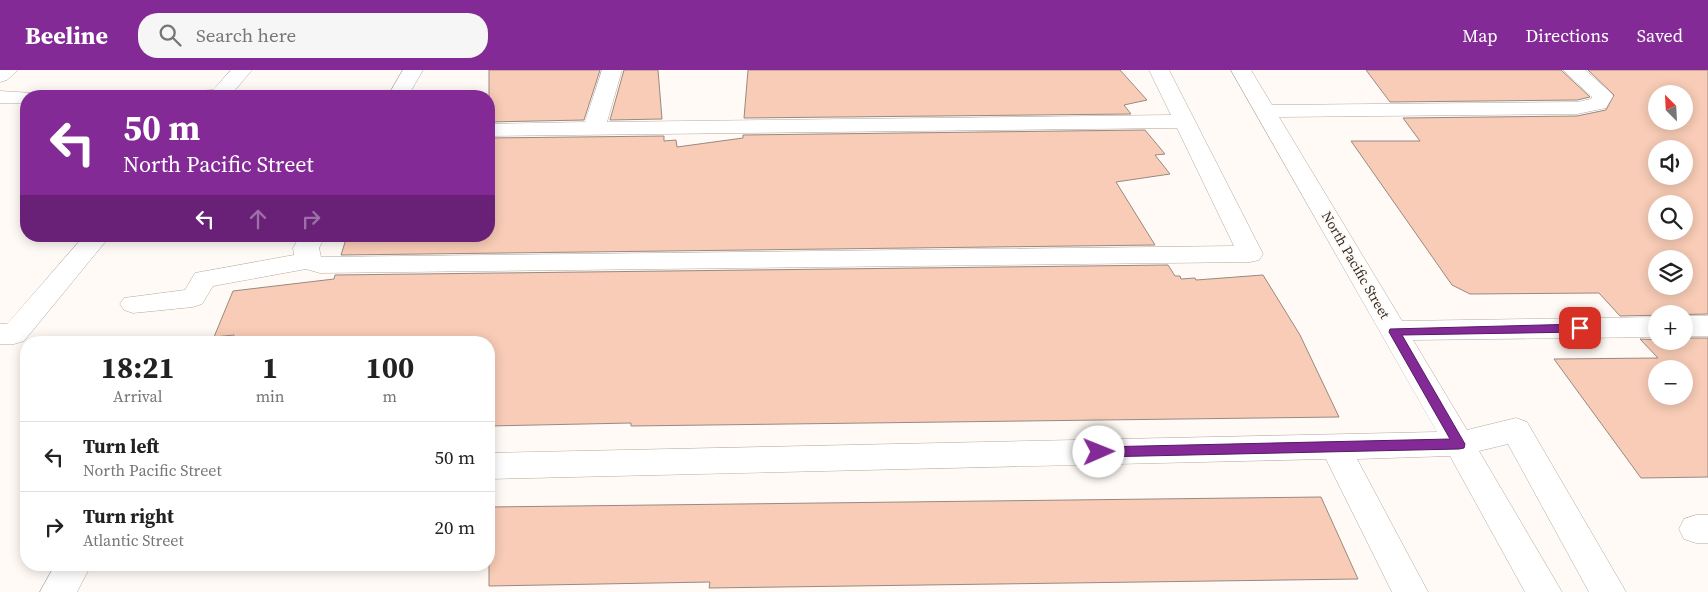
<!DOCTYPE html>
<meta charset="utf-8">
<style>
:root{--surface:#fff;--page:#f6f6f6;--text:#222;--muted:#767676;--line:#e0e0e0;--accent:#842a97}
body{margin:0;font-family:"Source Serif 4",serif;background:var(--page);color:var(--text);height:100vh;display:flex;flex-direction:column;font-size:19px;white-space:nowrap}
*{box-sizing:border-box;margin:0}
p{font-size:16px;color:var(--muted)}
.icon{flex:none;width:28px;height:28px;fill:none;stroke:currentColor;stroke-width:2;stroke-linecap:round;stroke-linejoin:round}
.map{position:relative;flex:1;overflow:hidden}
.details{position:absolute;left:20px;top:266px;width:475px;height:235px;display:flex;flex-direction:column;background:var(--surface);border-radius:20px;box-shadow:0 2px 12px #0003}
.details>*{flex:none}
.banner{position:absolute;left:20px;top:20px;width:475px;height:152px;border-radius:20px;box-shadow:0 2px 12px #0003;background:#842a97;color:#fff;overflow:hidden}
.needle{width:32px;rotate:336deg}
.tools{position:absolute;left:1648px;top:15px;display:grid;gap:10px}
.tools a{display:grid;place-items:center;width:45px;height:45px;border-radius:50%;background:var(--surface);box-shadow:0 2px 12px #0003;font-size:25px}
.pin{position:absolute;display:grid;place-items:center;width:42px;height:42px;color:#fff;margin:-21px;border-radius:10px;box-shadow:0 2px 8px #0006}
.me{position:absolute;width:55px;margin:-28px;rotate:89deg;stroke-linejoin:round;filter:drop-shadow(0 0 4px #0008)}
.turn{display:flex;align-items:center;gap:18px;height:105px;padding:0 20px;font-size:22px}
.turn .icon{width:65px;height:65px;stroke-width:2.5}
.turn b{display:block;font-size:35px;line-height:42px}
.lanes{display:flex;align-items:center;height:48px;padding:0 20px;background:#0003;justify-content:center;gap:25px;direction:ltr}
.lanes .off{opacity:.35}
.eta{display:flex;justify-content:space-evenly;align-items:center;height:85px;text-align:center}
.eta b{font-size:30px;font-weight:700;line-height:35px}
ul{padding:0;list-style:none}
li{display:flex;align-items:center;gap:15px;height:70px;padding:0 20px;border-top:1px solid var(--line)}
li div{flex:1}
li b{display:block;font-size:19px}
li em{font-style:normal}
header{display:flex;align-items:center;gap:30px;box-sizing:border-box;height:70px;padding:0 25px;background:var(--accent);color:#fff}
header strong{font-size:24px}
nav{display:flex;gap:28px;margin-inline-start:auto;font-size:18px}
.search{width:350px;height:45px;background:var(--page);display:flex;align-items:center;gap:12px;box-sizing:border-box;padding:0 18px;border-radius:20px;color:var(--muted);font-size:19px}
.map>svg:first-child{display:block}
.building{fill:#f8ccb6;stroke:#988982;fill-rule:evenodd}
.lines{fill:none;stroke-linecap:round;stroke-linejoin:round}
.minor-casing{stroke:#b4aa9e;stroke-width:1}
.minor{fill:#fff;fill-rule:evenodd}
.route{fill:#842a97;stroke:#561b62}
.labels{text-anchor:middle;stroke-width:5;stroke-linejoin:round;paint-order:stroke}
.street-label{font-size:14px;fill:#312d28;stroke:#fffaf5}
</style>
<header>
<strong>Beeline</strong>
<div class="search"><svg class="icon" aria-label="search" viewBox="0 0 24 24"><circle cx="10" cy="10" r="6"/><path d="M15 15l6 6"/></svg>Search here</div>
<nav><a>Map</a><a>Directions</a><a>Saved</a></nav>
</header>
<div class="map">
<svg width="1708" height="522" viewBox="0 0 1708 522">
<rect width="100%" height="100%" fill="#fffaf5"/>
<!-- building -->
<g class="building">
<path d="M 489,0 L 600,0 L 584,50 L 489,52 Z"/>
<path d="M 624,0 L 658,0 L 662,49 L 610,50 Z"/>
<path d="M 748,0 L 1120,0 L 1147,30 L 1124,35 L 1131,44 L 744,48 Z"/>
<path d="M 1366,0 L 1561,0 L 1590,27 L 1577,30 L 1390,32 Z"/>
<path d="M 1588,0 L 1708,0 L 1708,244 L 1620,246 L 1599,223 L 1470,224 L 1452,215 L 1351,71 L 1420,71 L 1403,48 L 1577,46 L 1606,40 L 1614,25 ZM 1656,24 L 1684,24 L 1684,51 L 1656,51 ZM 1656,79 L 1684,79 L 1684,106 L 1656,106 ZM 1656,134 L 1684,134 L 1684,161 L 1656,161 ZM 1656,189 L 1684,189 L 1684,216 L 1656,216 Z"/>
<path d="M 1145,60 L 1165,84 L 1155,85 L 1170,104 L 1116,112 L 1155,175 L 341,185 L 347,166 L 489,166 L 489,68 L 664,66 L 664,71 L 676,70 L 677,77 L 743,68 L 743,65 Z"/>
<path d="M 1168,195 L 1175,206 L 1180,206 L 1181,209 L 1195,208 L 1196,210 L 1263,205 L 1300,265 L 1339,347 L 631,356 L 631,353 L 489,356 L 489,272 L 231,272 L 234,265 L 214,267 L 233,221 L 334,209 L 335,205 Z"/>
<path d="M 1684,268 L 1708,268 L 1708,407 L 1641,408 L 1554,289 L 1658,288 L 1640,269 L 1684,271 ZM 1656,299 L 1684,299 L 1684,326 L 1656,326 Z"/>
<path d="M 1321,427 L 1358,509 L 709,518 L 710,512 L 489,516 L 489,437 Z"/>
</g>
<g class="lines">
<!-- minor casing -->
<g class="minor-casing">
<g id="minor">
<path d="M 0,0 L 18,0 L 7,10 L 0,12 Z"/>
<path d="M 231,0 L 252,0 L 230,26 L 179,26 L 182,22 L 213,20 Z"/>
<path d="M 403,0 L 423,0 L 408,26 L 388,26 Z"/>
<path d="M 602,0 L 622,0 L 607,52 L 1171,45 L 1149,0 L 1169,0 L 1263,184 L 1259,190 L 1250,192 L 320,203 L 306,199 L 213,216 L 202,234 L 193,237 L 133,243 L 124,240 L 120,234 L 124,228 L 185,220 L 195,203 L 294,185 L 293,178 L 300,166 L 325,166 L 319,178 L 321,187 L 1234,176 L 1177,58 L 489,66 L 489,54 L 585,52 Z"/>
<path d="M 1231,0 L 1251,0 L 1272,35 L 1577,32 L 1591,29 L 1592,27 L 1563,0 L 1585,0 L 1610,22 L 1613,26 L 1606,38 L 1577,44 L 1279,47 L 1402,251 L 1656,247 L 1656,267 L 1413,270 L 1467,360 L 1516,348 L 1527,352 L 1626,522 L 1589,522 L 1508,374 L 1479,381 L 1562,522 L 1525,522 L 1450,386 L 1357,389 L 1428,522 L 1392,522 L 1326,389 L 489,409 L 489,383 L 1437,362 Z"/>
<path d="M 0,21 L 33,23 L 36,26 L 26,26 L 26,33 L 0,33 Z"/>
<path d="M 84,166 L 110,166 L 24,271 L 14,274 L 0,274 L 0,254 L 7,254 Z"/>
<rect x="1684" y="246" width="24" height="20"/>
<path d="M 1696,445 L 1708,445 L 1708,473 L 1696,473 L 1684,469 L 1679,459 L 1684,449 Z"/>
<path d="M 55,495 L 91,495 L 77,522 L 40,522 Z"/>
</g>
</g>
<!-- minor -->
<use href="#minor" class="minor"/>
</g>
<!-- route -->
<path class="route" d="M 1580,254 L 1586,258 L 1580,262 L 1402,265 L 1465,374 L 1464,378 L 1459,379 L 1099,387 L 1094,386 L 1092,382 L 1094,378 L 1099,377 L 1450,369 L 1389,262 L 1390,259 Z"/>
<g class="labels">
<!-- street labels -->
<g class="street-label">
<text transform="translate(1356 195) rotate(60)" y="5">North Pacific Street</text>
</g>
</g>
</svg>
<div class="tools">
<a><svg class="needle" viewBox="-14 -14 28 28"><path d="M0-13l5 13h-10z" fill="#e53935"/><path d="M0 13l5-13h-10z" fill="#767676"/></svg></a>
<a><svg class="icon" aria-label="sound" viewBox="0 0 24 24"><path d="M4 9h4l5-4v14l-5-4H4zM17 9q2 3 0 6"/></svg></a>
<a><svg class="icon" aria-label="search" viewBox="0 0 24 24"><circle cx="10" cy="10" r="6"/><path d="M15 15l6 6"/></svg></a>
<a><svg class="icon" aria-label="layers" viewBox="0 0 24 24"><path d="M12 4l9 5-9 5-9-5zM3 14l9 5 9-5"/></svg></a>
<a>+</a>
<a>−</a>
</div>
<div class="pin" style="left:1580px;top:258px;background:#d93025"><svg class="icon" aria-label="arrive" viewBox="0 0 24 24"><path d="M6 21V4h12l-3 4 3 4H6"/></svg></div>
<svg class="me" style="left:1099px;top:382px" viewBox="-20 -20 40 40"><circle r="19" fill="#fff"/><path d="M0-13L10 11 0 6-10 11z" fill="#842a97"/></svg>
<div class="banner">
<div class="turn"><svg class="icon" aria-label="left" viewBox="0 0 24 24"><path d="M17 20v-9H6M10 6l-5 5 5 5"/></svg><div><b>50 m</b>North Pacific Street</div></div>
<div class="lanes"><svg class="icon" aria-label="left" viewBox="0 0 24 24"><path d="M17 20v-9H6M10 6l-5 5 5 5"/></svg><svg class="icon off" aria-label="ahead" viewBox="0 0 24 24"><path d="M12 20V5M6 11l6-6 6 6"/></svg><svg class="icon off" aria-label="right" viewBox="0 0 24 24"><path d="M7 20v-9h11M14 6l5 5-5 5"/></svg></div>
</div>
<section class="details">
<div class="eta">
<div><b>18:21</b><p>Arrival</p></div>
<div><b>1</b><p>min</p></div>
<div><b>100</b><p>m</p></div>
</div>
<ul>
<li><svg class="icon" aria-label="left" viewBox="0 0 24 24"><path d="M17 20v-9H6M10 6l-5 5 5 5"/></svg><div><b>Turn left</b><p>North Pacific Street</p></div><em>50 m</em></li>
<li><svg class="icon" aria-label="right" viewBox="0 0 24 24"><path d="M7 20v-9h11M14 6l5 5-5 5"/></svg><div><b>Turn right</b><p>Atlantic Street</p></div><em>20 m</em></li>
</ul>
</section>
</div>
